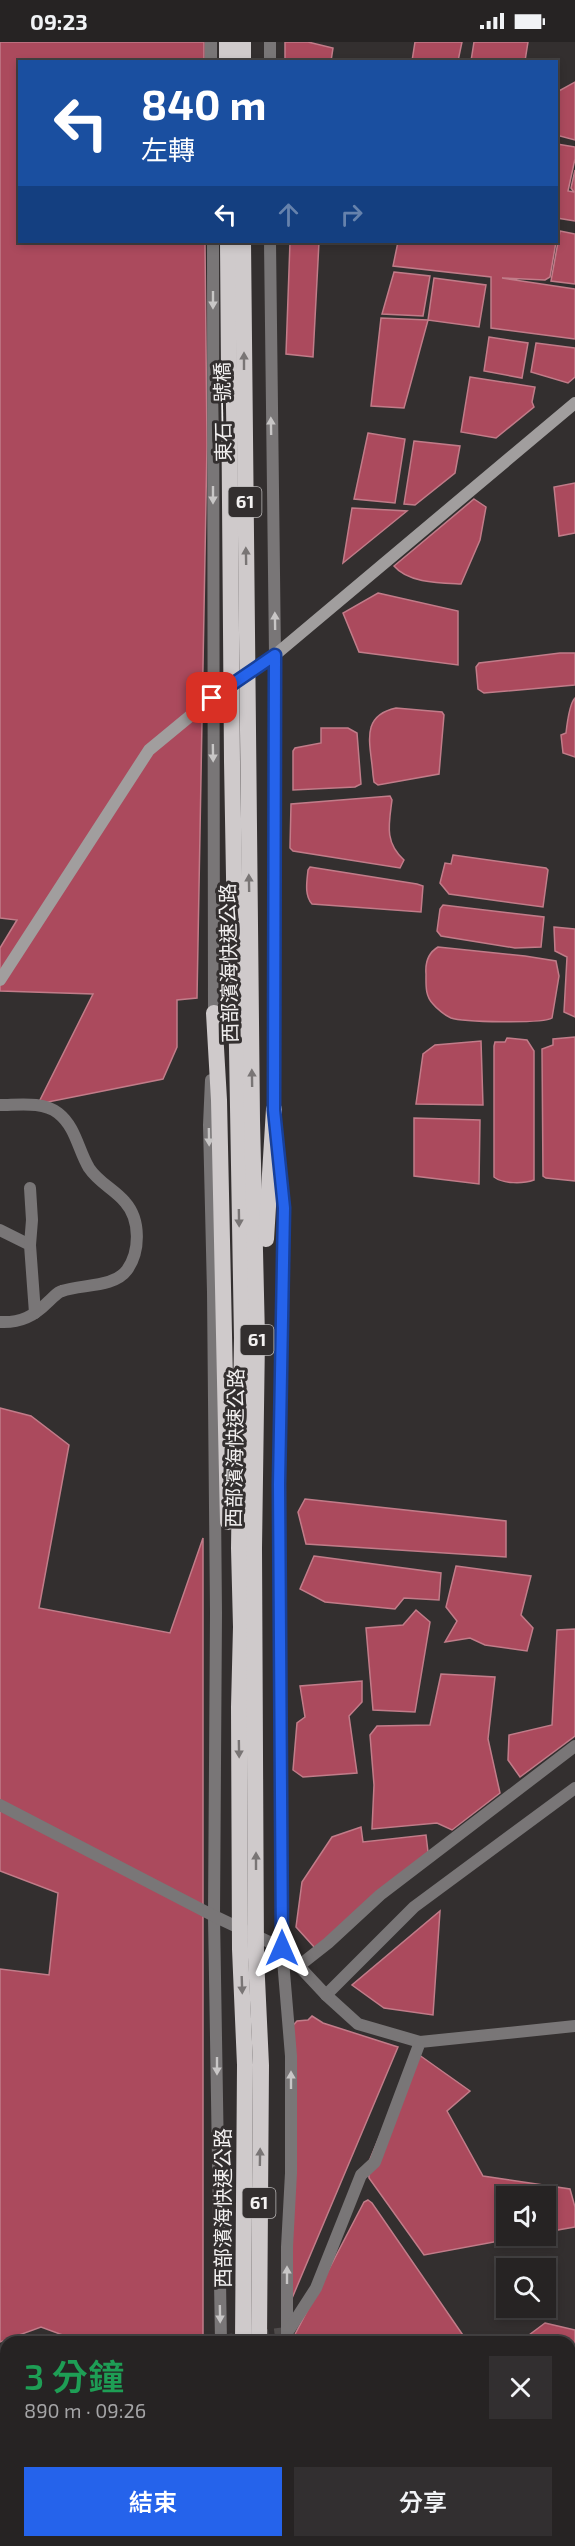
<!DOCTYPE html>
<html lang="zh-TW">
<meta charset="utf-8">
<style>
:root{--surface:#262323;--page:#322f30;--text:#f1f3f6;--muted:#a4a4a6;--line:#424041;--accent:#2563eb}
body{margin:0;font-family:"Exo 2","Noto Sans TC",sans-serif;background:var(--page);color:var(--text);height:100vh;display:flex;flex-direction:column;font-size:22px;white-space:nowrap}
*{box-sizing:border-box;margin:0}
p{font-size:20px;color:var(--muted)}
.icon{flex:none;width:33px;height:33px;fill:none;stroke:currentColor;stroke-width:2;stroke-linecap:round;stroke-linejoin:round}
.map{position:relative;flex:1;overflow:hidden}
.details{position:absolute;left:0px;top:2294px;width:576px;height:212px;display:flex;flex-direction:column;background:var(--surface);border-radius:18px 18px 0 0;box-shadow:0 3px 9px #0003,0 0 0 2px var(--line)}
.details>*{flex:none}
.banner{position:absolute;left:18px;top:18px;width:540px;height:183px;border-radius:0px;box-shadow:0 3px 9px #0003,0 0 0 2px var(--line);background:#1a4fa0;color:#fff;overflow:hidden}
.tools{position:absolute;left:496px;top:2144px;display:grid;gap:12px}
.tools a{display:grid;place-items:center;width:60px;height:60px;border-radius:0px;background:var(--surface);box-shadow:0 3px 9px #0003,0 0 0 2px var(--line);font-size:30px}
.pin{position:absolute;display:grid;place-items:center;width:51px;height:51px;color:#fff;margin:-26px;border-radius:12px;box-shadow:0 3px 9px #0006}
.me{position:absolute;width:66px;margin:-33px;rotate:0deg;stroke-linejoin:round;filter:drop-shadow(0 0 4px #0008)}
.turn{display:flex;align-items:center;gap:21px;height:126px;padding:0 24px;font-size:27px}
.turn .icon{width:78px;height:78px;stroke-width:2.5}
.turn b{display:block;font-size:42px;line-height:51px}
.lanes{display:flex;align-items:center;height:57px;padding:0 24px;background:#0003;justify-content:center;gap:30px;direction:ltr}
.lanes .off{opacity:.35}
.round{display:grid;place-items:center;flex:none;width:63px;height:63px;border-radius:0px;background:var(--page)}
.summary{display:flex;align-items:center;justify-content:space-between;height:102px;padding:0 24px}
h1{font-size:36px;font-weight:600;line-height:45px;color:#1e9e55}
.cta{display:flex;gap:12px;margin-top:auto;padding:12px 24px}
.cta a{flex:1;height:69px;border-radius:0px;background:var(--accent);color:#fff;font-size:24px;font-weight:600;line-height:69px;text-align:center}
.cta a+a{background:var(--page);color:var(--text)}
.status{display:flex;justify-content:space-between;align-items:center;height:42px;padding:0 30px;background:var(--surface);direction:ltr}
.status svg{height:16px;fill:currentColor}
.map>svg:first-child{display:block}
.water{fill:#ab4a5d;stroke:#c17c89;stroke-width:1.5}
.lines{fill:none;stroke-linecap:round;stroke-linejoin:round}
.tertiary-tunnel{stroke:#504c4c;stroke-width:12;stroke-dasharray:12 6;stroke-linecap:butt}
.minor{stroke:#797677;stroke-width:12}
.tertiary{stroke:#797677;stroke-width:12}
.secondary{stroke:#a19e9e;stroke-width:12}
.trunk{stroke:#cfcacb;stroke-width:16}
.oneway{fill:#c8c6c6}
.oneway2{fill:#797575}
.route-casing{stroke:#184099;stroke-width:15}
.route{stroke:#2563eb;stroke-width:10}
.labels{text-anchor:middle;stroke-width:6;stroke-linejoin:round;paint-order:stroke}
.shield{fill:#332f2f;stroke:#b9b7b7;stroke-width:1.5}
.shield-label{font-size:18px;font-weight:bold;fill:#f3f1f1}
.street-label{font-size:20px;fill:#f3f1f1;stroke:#332f2f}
</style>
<div class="status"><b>09:23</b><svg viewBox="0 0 49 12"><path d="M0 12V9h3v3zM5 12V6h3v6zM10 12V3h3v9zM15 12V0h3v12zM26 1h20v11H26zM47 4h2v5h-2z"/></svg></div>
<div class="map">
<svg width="575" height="2504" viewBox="0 0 575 2504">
<rect width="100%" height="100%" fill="#332f2f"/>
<!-- water -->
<g class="water">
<path d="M 0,0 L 204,0 L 204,19 L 20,20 L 20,200 L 205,200 L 207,403 L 197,956 L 177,958 L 177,1005 L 163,1037 L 38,1062 L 93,952 L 0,949 L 0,906 L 17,878 L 0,876 Z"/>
<path d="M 285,0 L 308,0 L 333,6 L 331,19 L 285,19 Z"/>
<path d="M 415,0 L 462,0 L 458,19 L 412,19 Z"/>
<path d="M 474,0 L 528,0 L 525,19 L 471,19 Z"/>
<path d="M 575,40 L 575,98 L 556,93 L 557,50 Z"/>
<path d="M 557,102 L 575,105 L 575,117 L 568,149 L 574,150 L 571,146 L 575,128 L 575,179 L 557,176 Z"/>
<path d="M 560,189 L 575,192 L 575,242 L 551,239 Z"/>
<path d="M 290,200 L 319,200 L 313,315 L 286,312 Z"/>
<path d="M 398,200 L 556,200 L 550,235 L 545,238 L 502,236 L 575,247 L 575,297 L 491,286 L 491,235 L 393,224 Z"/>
<path d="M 394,230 L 430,234 L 423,274 L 382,272 Z"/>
<path d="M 434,236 L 486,243 L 479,285 L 428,278 L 404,366 L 371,364 L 381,276 L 428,278 Z"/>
<path d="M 489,295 L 528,301 L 522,336 L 484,329 Z"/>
<path d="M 536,301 L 575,306 L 575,335 L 568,341 L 531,330 Z"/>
<path d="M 470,335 L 535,345 L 532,360 L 534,365 L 496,396 L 461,390 Z"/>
<path d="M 368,391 L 405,397 L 395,461 L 354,457 Z"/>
<path d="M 414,399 L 460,404 L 455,431 L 415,463 L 404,462 Z"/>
<path d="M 575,441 L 575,491 L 559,494 L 554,445 Z"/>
<path d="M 474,457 L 486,465 L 480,498 L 461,542 C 440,541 408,541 394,524 Z"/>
<path d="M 352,466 L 407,469 L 343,521 Z"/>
<path d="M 378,551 L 458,569 L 458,623 L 359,610 L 343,571 Z"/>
<path d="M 560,611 L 575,611 L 575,643 L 484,651 L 478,647 L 476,625 L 479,621 Z"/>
<path d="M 575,656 L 575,715 L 563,711 L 561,693 L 566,691 C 567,682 570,661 575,656 Z"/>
<path d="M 396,666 L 442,670 L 444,673 L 439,732 L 378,743 L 374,740 L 373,733 C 371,703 359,674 396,666 Z"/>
<path d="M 321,686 L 348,686 L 357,691 L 361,742 L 355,745 L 293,748 L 293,709 L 295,706 L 321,701 Z"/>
<path d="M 390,754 L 392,758 C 389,782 384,800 404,818 L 400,826 L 293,809 L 290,806 L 291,762 Z"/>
<path d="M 453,813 L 546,826 L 548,828 L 543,865 L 449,852 L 440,841 L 445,821 L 451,822 Z"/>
<path d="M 310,825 L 417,842 L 423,844 L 421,870 L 312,862 C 304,853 307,839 308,828 Z"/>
<path d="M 443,863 L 544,875 L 541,905 L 515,906 L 441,894 L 437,889 L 440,867 Z"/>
<path d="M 554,885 L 575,887 L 575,975 L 564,970 L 567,915 L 555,909 Z"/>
<path d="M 438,905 L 525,914 L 556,919 L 559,934 L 552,976 C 543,982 462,980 451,976 C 446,974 437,967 433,962 C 425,954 426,943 426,932 C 425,920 428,911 438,905 Z"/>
<path d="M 575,995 L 575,1139 L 546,1136 L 543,1134 L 542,1007 L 553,1003 L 553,997 Z"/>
<path d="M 507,996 L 527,998 L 534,1009 L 534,1138 C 523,1142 503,1142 494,1135 L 494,1004 L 495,1000 L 505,1000 Z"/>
<path d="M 481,999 L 483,1063 L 416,1062 L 423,1012 L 435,1003 Z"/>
<path d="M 414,1076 L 480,1078 L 479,1142 L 414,1134 Z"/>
<path d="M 0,1366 L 31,1374 L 69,1403 L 39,1566 L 170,1591 L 203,1496 L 203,2299 L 79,2299 L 41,2285 L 0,2300 L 0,1927 L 49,1933 L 58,1851 L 0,1829 Z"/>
<path d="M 305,1457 L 506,1479 L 506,1515 L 306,1502 L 298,1470 Z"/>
<path d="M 314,1514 L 441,1531 L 439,1558 L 404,1556 L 395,1567 L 325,1560 L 300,1547 Z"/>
<path d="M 456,1524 L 531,1534 L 521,1573 L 533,1586 L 527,1609 L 485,1603 L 470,1596 L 445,1600 L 457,1579 L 446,1565 Z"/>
<path d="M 416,1568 L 430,1580 L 415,1670 L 373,1668 L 366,1586 L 403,1583 Z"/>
<path d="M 575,1587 L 575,1694 L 520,1735 L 508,1718 L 509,1693 L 552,1683 L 557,1588 Z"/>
<path d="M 441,1632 L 495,1635 L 488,1697 L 500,1751 L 452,1788 L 437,1781 L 372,1787 L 374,1743 L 370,1693 L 377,1684 L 430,1683 Z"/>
<path d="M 362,1639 L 362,1660 L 349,1674 L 357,1731 L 303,1735 L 293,1728 L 297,1681 L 305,1675 L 300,1644 Z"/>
<path d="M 361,1785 L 363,1800 L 426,1793 L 428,1810 L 315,1906 L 296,1885 L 302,1840 L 332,1795 Z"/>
<path d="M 440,1869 L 433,1973 L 384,1966 L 352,1943 Z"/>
<path d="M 312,1974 L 323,1981 L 398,2005 L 290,2261 L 289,1988 L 297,1979 L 308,1978 Z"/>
<path d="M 415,2010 L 470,2049 L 447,2069 L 483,2134 L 570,2147 L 575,2165 L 575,2185 L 546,2190 L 546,2154 L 507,2154 L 507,2193 L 531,2193 L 424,2213 L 369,2136 L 368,2122 Z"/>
<path d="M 368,2158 L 372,2161 L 467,2299 L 291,2300 L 364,2160 Z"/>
<path d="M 545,2281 L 575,2288 L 575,2405 L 570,2406 L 570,2300 L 521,2299 Z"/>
<path d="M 570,2457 L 575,2460 L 575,2504 L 372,2504 L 389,2499 L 570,2499 Z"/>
</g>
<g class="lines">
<!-- tertiary-tunnel -->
<path class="tertiary-tunnel" d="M 221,2299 L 287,2291"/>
<!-- minor -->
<g class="minor">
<path d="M 0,1063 C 18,1063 43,1059 58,1071 C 76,1085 78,1108 89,1126 C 99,1141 114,1147 125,1160 C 141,1178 140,1210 127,1228 C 114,1246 81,1242 62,1249 C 57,1250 53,1256 48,1260 C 34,1274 21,1281 0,1280"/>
<path d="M 0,1188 L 30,1203 L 35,1271"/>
<path d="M 30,1203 L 32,1178 L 30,1146"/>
<path d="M 300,1923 L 328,1901 L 380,1853 L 575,1704"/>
<path d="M 326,1953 L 414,1865 L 575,1746"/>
</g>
<!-- tertiary -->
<g class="tertiary">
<path d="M 211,0 L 211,20"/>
<path d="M 270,20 L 270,0"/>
<path d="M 213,200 L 214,978"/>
<path d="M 270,200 L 275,613 L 274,1074"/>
<path d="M 211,1038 L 209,1083 L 213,1250 L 216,1571 L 214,1874 L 221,2300"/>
<path d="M 277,1103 L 284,1166 L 279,1442 L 282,1906 L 291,2014 L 291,2131 L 287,2205 L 287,2300"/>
<path d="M 0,1763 L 214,1874 L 282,1906 L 326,1953 L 358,1982 L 420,2000"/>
<path d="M 287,2291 L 316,2246 L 361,2133 L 375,2120 L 420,2000 L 575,1984"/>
<path d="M 225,2499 L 225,2504"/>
<path d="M 211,2504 L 214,2499"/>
<path d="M 289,2504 L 289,2499"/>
</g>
<!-- secondary -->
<path class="secondary" d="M 0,938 L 149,708 L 212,656 L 275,613 L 575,361"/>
<!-- trunk -->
<g class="trunk">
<path d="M 243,0 L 243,20"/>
<path d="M 227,20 L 227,0"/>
<path d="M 228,200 L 232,719 L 242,1296 L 239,1506 L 241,1585 L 239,1665 L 240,1907 L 245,2023 L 243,2300"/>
<path d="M 243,200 L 252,1078 L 257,1296 L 254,1506 L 256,1915 L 261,2023 L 259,2300"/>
<path d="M 214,971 L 219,1058 L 228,1480"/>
<path d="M 266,1197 L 274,1067"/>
<path d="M 243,2499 L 243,2504"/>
<path d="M 259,2504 L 259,2499"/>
</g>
</g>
<!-- one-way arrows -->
<defs><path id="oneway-solid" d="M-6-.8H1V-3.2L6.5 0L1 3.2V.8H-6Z" transform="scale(1.5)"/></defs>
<g class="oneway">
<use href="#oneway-solid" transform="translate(213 258) rotate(90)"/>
<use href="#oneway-solid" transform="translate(271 384) rotate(-91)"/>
<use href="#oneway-solid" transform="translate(213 453) rotate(90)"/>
<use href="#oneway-solid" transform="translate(275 579) rotate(-91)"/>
<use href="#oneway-solid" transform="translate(213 711) rotate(89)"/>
<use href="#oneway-solid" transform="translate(209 1095) rotate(89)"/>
<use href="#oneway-solid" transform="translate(217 2024) rotate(90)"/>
<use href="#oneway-solid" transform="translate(291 2038) rotate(-90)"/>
<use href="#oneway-solid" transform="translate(287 2233) rotate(-90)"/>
<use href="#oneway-solid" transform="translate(220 2272) rotate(89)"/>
</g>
<g class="oneway2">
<use href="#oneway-solid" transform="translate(244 319) rotate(-90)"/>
<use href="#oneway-solid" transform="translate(246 514) rotate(-91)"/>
<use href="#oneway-solid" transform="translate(249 841) rotate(-91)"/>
<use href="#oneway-solid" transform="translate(252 1036) rotate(-91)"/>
<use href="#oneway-solid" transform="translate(239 1176) rotate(89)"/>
<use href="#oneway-solid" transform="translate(239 1707) rotate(89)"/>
<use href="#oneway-solid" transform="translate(256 1819) rotate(-90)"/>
<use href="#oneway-solid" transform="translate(242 1943) rotate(88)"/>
<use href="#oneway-solid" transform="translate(260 2115) rotate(-89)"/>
</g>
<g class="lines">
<!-- route casing -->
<g class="route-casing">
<path id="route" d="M 212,656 L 275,613 L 274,1068 L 284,1166 L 279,1442 L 282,1906"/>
</g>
<!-- route -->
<use href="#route" class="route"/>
</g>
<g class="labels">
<!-- shield labels -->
<g class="shield">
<rect x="228.5" y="445" width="33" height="30" rx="4.5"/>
<rect x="240.5" y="1283" width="33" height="30" rx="4.5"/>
<rect x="242.5" y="2146" width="33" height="30" rx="4.5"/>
</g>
<g class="shield-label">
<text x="245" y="466">61</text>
<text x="257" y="1304">61</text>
<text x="259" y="2167">61</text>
</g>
<!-- street labels -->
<g class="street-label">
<text transform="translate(223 370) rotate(-91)" y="7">東石一號橋</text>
<text transform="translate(229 921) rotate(-91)" y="7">西部濱海快速公路</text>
<text transform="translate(235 1406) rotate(-89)" y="7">西部濱海快速公路</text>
<text transform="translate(223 2166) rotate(-90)" y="7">西部濱海快速公路</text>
</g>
</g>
</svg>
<div class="tools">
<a><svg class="icon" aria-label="sound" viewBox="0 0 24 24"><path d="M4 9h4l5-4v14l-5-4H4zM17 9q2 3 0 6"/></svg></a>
<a><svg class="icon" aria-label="search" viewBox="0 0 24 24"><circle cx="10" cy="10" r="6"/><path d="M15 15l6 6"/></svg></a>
</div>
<div class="pin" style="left:212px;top:656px;background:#d93025"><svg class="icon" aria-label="arrive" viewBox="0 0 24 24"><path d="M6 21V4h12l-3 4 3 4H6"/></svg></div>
<svg class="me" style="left:282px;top:1906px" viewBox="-20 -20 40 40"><path d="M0-17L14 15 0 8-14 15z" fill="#2563eb" stroke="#fff" stroke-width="4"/></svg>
<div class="banner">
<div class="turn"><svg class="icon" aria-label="left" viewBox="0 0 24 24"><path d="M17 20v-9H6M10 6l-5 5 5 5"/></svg><div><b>840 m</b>左轉</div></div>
<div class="lanes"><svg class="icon" aria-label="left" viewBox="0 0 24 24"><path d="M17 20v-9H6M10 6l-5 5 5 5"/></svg><svg class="icon off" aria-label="ahead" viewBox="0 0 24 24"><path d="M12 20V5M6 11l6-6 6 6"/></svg><svg class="icon off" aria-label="right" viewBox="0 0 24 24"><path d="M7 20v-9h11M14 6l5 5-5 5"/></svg></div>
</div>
<section class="details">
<div class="summary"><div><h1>3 分鐘</h1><p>890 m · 09:26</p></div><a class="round"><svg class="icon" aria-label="close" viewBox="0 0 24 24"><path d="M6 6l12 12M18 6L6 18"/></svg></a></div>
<div class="cta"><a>結束</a><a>分享</a></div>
</section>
</div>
